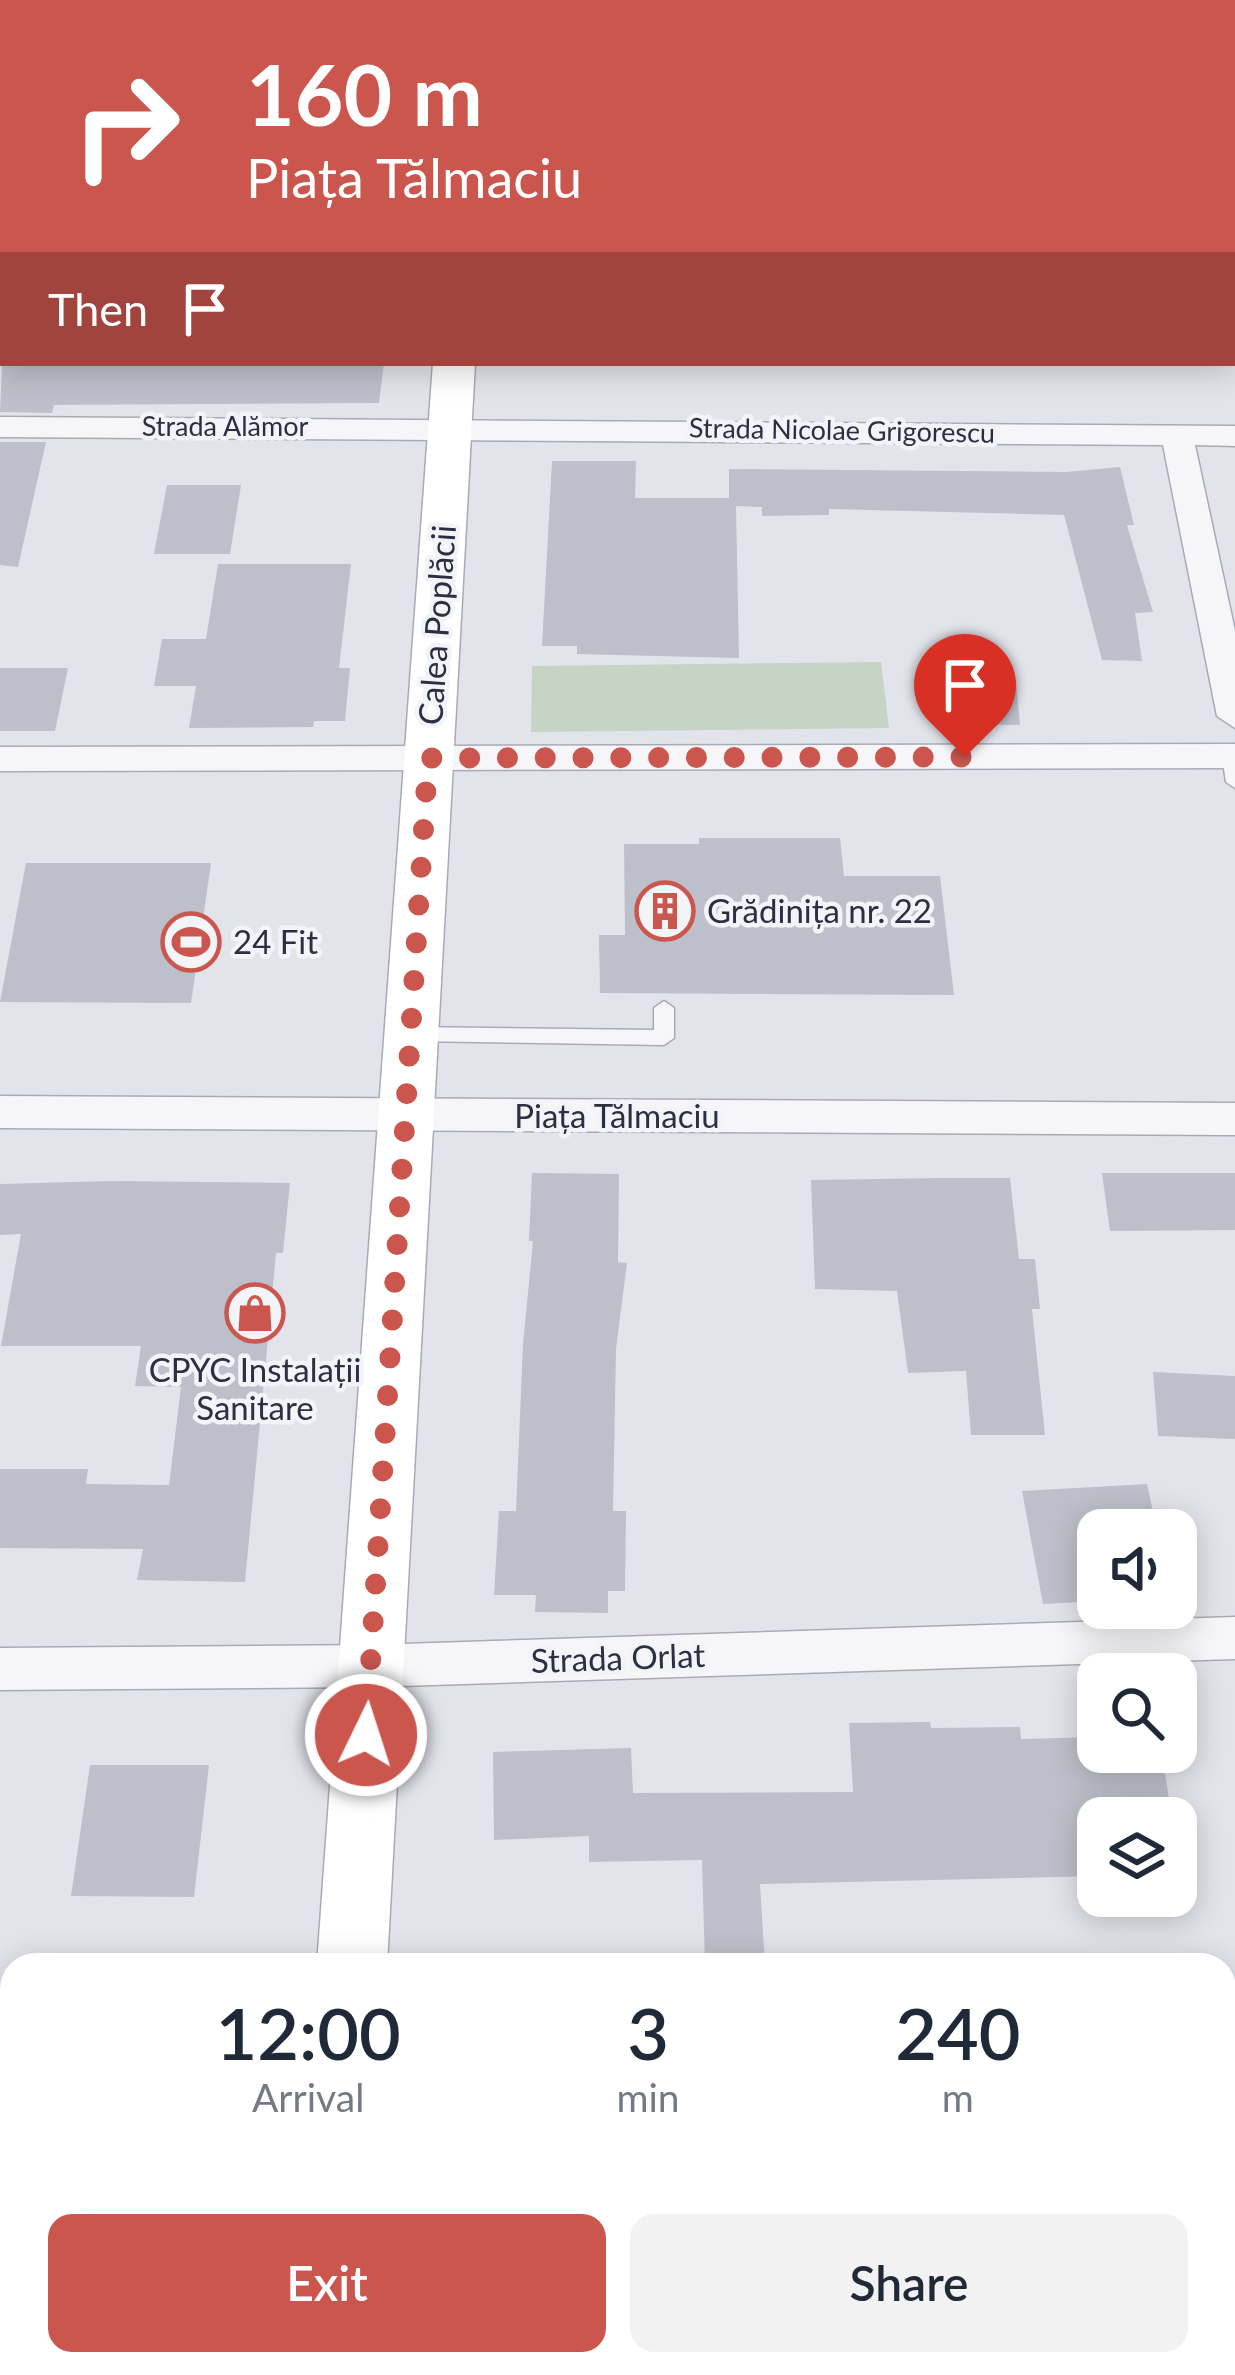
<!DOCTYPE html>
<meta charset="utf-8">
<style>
:root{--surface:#fff;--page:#f2f2f3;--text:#1f2937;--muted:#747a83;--accent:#ca564e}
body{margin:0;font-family:Lato,sans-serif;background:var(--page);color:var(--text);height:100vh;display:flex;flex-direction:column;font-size:45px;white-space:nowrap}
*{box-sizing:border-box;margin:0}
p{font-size:39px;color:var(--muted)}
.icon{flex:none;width:66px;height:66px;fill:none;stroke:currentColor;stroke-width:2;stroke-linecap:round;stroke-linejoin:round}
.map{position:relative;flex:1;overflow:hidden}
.sheet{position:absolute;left:0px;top:1953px;width:1236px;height:423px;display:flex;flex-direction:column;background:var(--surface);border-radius:36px 36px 0 0;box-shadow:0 6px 30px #0003}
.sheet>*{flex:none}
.hud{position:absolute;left:0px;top:0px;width:1236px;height:366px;box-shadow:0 6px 30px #0003;background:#ca564e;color:#fff;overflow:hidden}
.fabs{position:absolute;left:1077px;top:1509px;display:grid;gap:24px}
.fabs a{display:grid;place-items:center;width:120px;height:120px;border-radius:24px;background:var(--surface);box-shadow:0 6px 30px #0003;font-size:60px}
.pin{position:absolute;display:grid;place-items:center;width:102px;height:102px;color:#fff;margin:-123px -51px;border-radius:50% 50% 50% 0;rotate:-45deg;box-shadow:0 0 12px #0007}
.pin .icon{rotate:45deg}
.me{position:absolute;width:132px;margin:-66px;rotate:4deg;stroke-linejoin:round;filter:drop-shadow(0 0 9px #0008)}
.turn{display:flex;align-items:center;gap:42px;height:252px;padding:0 48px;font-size:54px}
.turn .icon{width:156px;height:156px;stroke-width:2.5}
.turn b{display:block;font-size:84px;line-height:102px}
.then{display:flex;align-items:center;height:114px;padding:0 48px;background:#0003;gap:24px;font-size:45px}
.eta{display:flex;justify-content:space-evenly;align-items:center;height:204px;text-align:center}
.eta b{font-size:72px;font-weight:600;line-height:84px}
.cta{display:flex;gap:24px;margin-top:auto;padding:24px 48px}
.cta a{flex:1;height:138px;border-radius:24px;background:var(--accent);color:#fff;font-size:48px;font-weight:600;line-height:138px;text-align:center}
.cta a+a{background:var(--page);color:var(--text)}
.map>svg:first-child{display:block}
.green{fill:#c5d4c4}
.building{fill:#bdbfca}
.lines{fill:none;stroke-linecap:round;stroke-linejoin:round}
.lane-casing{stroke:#a8aab5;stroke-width:3}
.street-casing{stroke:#a8aab5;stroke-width:3}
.secondary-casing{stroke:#a8aab5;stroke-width:3}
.lane{fill:#f6f6f9;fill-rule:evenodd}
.street{fill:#f6f6f9;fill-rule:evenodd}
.secondary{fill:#fff;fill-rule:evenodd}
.route{stroke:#ca564e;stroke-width:21;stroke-dasharray:0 37.8}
.labels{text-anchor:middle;stroke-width:9;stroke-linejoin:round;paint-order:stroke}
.far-street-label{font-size:27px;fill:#2b2f42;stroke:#f3f4f8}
.street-label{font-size:33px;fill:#2b2f42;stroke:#f3f4f8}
.poi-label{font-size:33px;fill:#2b2f42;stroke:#f3f4f8;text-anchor:start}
</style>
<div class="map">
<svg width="1235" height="2375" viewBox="0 0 1235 2375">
<rect width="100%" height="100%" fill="#e3e4eb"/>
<!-- green -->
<path class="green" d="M 881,662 L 889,728 L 531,732 L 532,666 Z"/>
<!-- building -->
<g class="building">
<path d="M 384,363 L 379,403 L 54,405 L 52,413 L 0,412 L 2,365 Z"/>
<path d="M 0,442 L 46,442 L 18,567 L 0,565 Z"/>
<path d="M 552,461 L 636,461 L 635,498 L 729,498 L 729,469 L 1066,472 L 1120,467 L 1134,525 L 1127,525 L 1153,612 L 1135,613 L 1142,661 L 1102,660 L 1064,515 L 829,509 L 829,515 L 762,516 L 762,507 L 736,506 L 739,658 L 577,654 L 577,646 L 542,646 Z"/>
<path d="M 167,485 L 241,485 L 230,554 L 154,554 Z"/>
<path d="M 218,564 L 351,564 L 339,668 L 350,668 L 345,721 L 314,721 L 313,727 L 189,728 L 196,686 L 154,686 L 162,639 L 206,639 Z"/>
<path d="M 0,668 L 68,668 L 55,731 L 0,731 Z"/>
<path d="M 929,679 L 1016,680 L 1020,725 L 933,724 Z"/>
<path d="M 699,838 L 840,838 L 844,876 L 940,876 L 954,995 L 600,993 L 599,935 L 625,935 L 624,844 L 699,844 Z"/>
<path d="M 26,863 L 211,863 L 191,1003 L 0,1002 Z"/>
<path d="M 532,1173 L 619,1174 L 618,1262 L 627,1263 L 616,1349 L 613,1511 L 626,1511 L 625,1591 L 608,1591 L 608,1613 L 535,1612 L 536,1595 L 494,1595 L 499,1511 L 516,1511 L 523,1344 L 533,1241 L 529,1241 Z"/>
<path d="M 1102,1173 L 1235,1173 L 1235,1230 L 1110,1231 Z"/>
<path d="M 940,1178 L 1010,1178 L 1019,1259 L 1035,1259 L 1040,1309 L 1032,1309 L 1045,1435 L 971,1435 L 966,1371 L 908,1373 L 897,1291 L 815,1289 L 811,1180 Z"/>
<path d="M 110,1181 L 290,1183 L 283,1253 L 276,1253 L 245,1582 L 137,1580 L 143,1549 L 0,1548 L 0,1469 L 88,1469 L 86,1484 L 169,1485 L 181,1387 L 135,1386 L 141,1346 L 1,1346 L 21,1234 L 0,1235 L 0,1184 Z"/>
<path d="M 1153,1372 L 1235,1376 L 1235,1439 L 1158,1436 Z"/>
<path d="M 1147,1484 L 1157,1530 L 1098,1530 L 1098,1601 L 1043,1604 L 1022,1491 Z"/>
<path d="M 930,1722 L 931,1728 L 1020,1727 L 1021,1739 L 1098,1737 L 1098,1752 L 1162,1752 L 1170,1806 L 1098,1807 L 1098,1876 L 760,1884 L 765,1965 L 705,1965 L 702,1860 L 589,1862 L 589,1836 L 494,1840 L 493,1752 L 631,1748 L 633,1793 L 853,1792 L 849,1723 Z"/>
<path d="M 90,1765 L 209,1765 L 194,1897 L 71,1896 Z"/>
</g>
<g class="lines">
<!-- lane casing -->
<g class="lane-casing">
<g id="lane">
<path d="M 1231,750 L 1235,751 L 1235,788 L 1226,782 L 1222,756 Z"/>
<path d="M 664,1001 L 674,1008 L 674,1038 L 664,1045 L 411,1041 L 401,1034 L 411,1027 L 654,1030 L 654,1008 Z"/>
</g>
</g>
<!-- street casing -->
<g class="street-casing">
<g id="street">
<rect x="0" y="66" width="3" height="16"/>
<path d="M 0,417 L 1235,426 L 1235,446 L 1195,445 L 1235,631 L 1235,728 L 1217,716 L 1163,445 L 0,437 Z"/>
<path d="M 1235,744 L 1235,768 L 0,771 L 0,747 Z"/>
<path d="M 0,1096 L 1235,1103 L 1235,1135 L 0,1128 Z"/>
<path d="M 1235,1617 L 1235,1659 L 371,1687 L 0,1690 L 0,1648 L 371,1645 Z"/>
</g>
</g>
<!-- secondary casing -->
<g class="secondary-casing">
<g id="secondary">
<path d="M 433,363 L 475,363 L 387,1965 L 317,1965 Z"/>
<path d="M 288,2364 L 366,2364 L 365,2375 L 287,2375 Z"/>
</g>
</g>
<!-- lane -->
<use href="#lane" class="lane"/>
<!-- street -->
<use href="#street" class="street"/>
<!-- secondary -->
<use href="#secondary" class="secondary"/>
</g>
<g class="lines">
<!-- route -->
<path class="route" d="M 366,1735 L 428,758 L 965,757"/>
</g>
<!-- icons -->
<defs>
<g id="building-ring" transform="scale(3)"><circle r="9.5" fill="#f3f4f8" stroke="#ca564e" stroke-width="1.5"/><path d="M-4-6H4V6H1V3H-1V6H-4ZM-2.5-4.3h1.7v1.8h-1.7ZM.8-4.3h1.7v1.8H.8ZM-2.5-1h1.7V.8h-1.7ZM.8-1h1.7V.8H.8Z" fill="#ca564e"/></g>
<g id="stadium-ring" transform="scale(3)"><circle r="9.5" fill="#f3f4f8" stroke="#ca564e" stroke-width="1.5"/><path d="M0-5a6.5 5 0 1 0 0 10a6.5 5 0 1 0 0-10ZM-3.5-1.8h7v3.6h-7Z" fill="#ca564e"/></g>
<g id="shop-ring" transform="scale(3)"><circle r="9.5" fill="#f3f4f8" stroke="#ca564e" stroke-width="1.5"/><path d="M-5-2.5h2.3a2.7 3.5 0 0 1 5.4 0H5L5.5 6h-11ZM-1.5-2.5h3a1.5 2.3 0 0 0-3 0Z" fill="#ca564e"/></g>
</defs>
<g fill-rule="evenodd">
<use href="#building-ring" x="665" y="911"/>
<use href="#stadium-ring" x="191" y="942"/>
<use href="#shop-ring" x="255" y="1313"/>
</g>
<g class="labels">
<!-- far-street labels -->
<g class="far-street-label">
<text x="225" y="436">Strada Alămor</text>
<text transform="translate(842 431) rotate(1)" y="9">Strada Nicolae Grigorescu</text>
</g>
<!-- street labels -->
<g class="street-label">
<text transform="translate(437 625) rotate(-86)" y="12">Calea Poplăcii</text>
<text x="617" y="1128">Piața Tălmaciu</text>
<text transform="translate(618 1658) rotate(-2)" y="12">Strada Orlat</text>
</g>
<!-- poi labels -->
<g class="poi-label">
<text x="707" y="923">Grădinița nr. 22</text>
<text x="233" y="954">24 Fit</text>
<text x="255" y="1382" text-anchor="middle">CPYC Instalații<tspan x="255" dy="38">Sanitare</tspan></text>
</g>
</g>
</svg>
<div class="fabs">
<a><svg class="icon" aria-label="sound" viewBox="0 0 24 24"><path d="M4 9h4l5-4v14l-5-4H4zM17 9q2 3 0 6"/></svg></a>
<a><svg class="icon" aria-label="search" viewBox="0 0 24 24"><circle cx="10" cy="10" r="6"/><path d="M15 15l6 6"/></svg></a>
<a><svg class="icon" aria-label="layers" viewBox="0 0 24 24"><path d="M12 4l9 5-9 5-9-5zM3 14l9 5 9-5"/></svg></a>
</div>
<div class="pin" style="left:965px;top:757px;background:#d93025"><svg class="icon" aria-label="arrive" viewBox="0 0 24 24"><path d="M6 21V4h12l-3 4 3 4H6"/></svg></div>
<svg class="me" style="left:366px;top:1735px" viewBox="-20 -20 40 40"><circle r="17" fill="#ca564e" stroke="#fff" stroke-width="3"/><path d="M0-11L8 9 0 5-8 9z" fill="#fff"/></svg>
<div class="hud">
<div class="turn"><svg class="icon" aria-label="right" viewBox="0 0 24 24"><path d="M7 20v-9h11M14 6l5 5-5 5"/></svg><div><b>160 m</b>Piața Tălmaciu</div></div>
<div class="then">Then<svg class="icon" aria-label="arrive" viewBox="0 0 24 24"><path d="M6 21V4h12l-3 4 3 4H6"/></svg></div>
</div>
<section class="sheet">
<div class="eta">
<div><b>12:00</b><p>Arrival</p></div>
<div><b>3</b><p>min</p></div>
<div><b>240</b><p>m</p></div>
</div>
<div class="cta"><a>Exit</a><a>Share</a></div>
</section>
</div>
